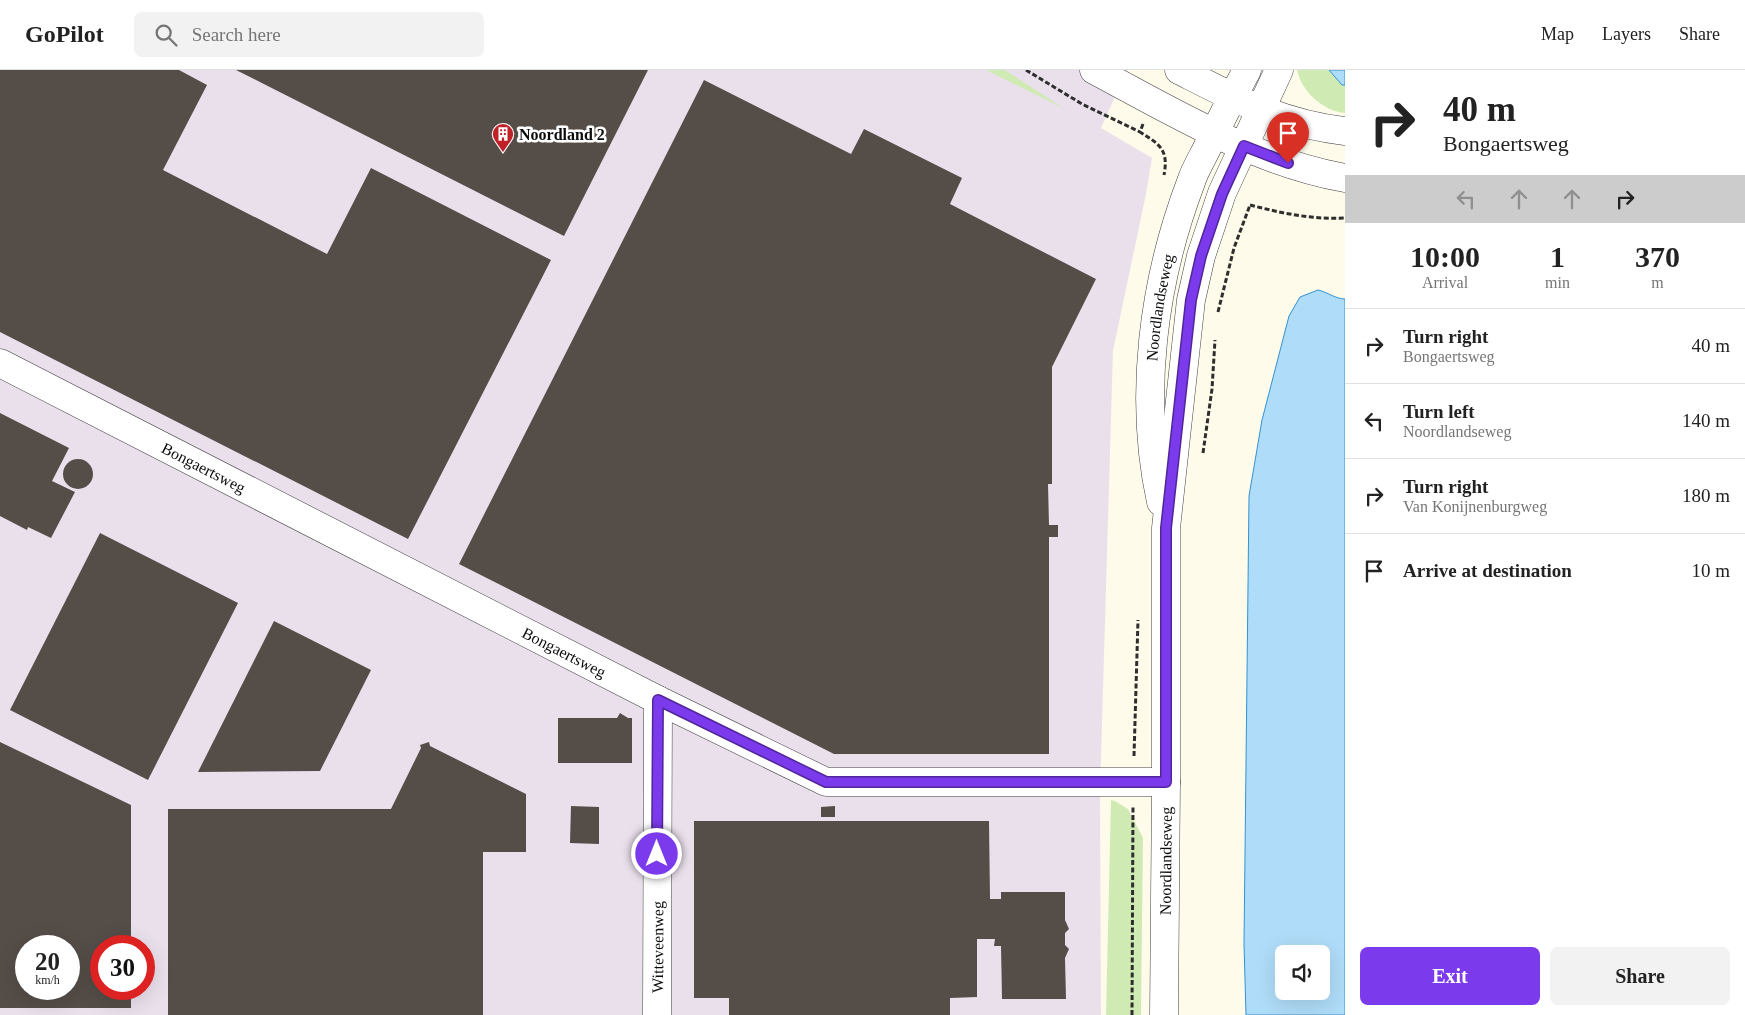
<!DOCTYPE html>
<style>
:root{--surface:#fff;--page:#f2f2f2;--text:#222;--muted:#767676;--line:#e0e0e0;--accent:#7c3aed}
body{margin:0;font-family:"Times New Roman",serif;background:var(--page);color:var(--text);height:100vh;display:flex;flex-direction:column;font-size:19px;white-space:nowrap}
*{box-sizing:border-box;margin:0}
p{font-size:16px;color:var(--muted)}
.icon{flex:none;width:28px;height:28px;fill:none;stroke:currentColor;stroke-width:2;stroke-linecap:round;stroke-linejoin:round}
.map{position:relative;flex:1;overflow:hidden}
.drawer{display:flex;flex-direction:column;background:var(--surface);width:400px}
.drawer>*{flex:none}
.top-card{background:#fff;color:var(--text);overflow:hidden}
.controls{position:absolute;left:1275px;top:875px;display:grid;gap:10px}
.controls a{display:grid;place-items:center;width:55px;height:55px;border-radius:8px;background:var(--surface);box-shadow:0 5px 20px #0002;font-size:25px}
.speed{position:absolute;left:15px;top:865px;display:flex;gap:10px;font-size:25px;font-weight:700;text-align:center}
.speed>*{display:grid;place-content:center;width:65px;height:65px;border-radius:50%;background:var(--surface);box-shadow:0 5px 20px #0002;line-height:1}
.speed small{font-size:12px;font-weight:400}
.speed .limit{border:8px solid #d22;background:#fff;color:#111}
.pin{position:absolute;display:grid;place-items:center;width:42px;height:42px;color:#fff;margin:-51px -21px;border-radius:50% 50% 50% 0;rotate:-45deg;box-shadow:0 0 5px #0007}
.pin .icon{rotate:45deg}
.me{position:absolute;width:55px;margin:-28px;rotate:0deg;stroke-linejoin:round;filter:drop-shadow(0 0 4px #0008)}
.turn{display:flex;align-items:center;gap:18px;height:105px;padding:0 15px;font-size:22px}
.turn .icon{width:65px;height:65px;stroke-width:2.5}
.turn b{display:block;font-size:35px;line-height:42px}
.lanes{display:flex;align-items:center;height:48px;padding:0 15px;background:#0003;justify-content:center;gap:25px;direction:ltr}
.lanes .off{opacity:.35}
.eta{display:flex;justify-content:space-evenly;align-items:center;height:85px;text-align:center}
.eta b{font-size:30px;font-weight:700;line-height:35px}
.cta{display:flex;gap:10px;margin-top:auto;padding:10px 15px}
.cta a{flex:1;height:58px;border-radius:8px;background:var(--accent);color:#fff;font-size:20px;font-weight:700;line-height:58px;text-align:center}
.cta a+a{background:var(--page);color:var(--text)}
ul{padding:0;list-style:none}
li{display:flex;align-items:center;gap:15px;height:75px;padding:0 15px;border-top:1px solid var(--line)}
li div{flex:1}
li b{display:block;font-size:19px}
li em{font-style:normal}
header{display:flex;align-items:center;gap:30px;box-sizing:border-box;height:70px;padding:0 25px;background:var(--surface);border-bottom:1px solid var(--line)}
header strong{font-size:24px}
nav{display:flex;gap:28px;margin-inline-start:auto;font-size:18px}
.search{width:350px;height:45px;background:var(--page);display:flex;align-items:center;gap:12px;box-sizing:border-box;padding:0 18px;border-radius:8px;color:var(--muted);font-size:19px}
main{display:flex;flex:1;min-height:0}
.map>svg:first-child{display:block}
.industrial{fill:#eae0ec;fill-rule:evenodd}
.green{fill:#d0eab4}
.water{fill:#afdcf8;stroke:#3392d1;fill-rule:evenodd}
.building{fill:#554d48;fill-rule:evenodd}
.lines{fill:none;stroke-linecap:round;stroke-linejoin:round}
.minor-casing{stroke:#3f3f3f;stroke-width:29}
.path{stroke:#2e2e2e;stroke-width:3;stroke-dasharray:5 2.5;stroke-linecap:butt}
.minor{stroke:#fff;stroke-width:28}
.route-casing{stroke:#51269a;stroke-width:12}
.route{stroke:#7c3aed;stroke-width:9}
.labels{text-anchor:middle;stroke-width:5;stroke-linejoin:round;paint-order:stroke}
.poi-label{font-size:16px;font-weight:bold;fill:#0c0c0c;stroke:#fff;text-anchor:start}
.street-label{font-size:16px;fill:#0c0c0c;stroke:#fff}
</style>
<header>
<strong>GoPilot</strong>
<div class="search"><svg class="icon" aria-label="search" viewBox="0 0 24 24"><circle cx="10" cy="10" r="6"/><path d="M15 15l6 6"/></svg>Search here</div>
<nav><a>Map</a><a>Layers</a><a>Share</a></nav>
</header>
<main>
<div class="map">
<svg width="1345" height="945" viewBox="0 0 1345 945">
<rect width="100%" height="100%" fill="#fffbeb"/>
<!-- industrial -->
<path class="industrial" d="M 0,0 L 1127,0 L 1101,58 L 1152,88 L 1146,124 L 1113,281 L 1100,721 L 1101,945 L 0,945 ZM 26,876 L 69,876 L 69,919 L 26,919 ZM 101,876 L 144,876 L 144,919 L 101,919 Z"/>
<!-- green -->
<g class="green">
<path d="M 986,0 L 1005,0 L 1065,39 Z"/>
<path d="M 1297,0 L 1329,0 L 1342,15 L 1345,15 L 1345,43 C 1323,41 1302,22 1297,0 Z"/>
<path d="M 1111,730 L 1115,731 L 1128,739 L 1143,768 L 1141,945 L 1106,945 Z"/>
</g>
<!-- water -->
<g class="water">
<path d="M 1329,0 L 1345,0 L 1345,15 L 1342,15 Z"/>
<path d="M 1318,220 C 1327,222 1336,229 1345,229 L 1345,945 L 1246,945 L 1244,874 L 1249,426 L 1262,350 L 1289,246 L 1300,227 ZM 1284,884 L 1321,884 L 1321,921 L 1284,921 Z"/>
</g>
<!-- building -->
<g class="building">
<path d="M 0,0 L 179,0 L 207,15 L 163,100 L 327,184 L 371,98 L 551,190 L 408,469 L 0,262 Z"/>
<path d="M 236,0 L 648,0 L 564,166 Z"/>
<path d="M 704,10 L 851,84 L 864,59 L 962,108 L 950,134 L 1096,209 L 1052,297 L 1052,414 L 1048,414 L 1049,455 L 1058,455 L 1058,467 L 1049,467 L 1049,684 L 834,684 L 459,494 Z"/>
<path d="M 0,343 L 69,378 L 52,411 L 75,422 L 51,468 L 28,457 L 27,460 L 0,446 Z"/>
<circle cx="78" cy="404" r="15"/>
<path d="M 100,463 L 238,533 L 148,710 L 10,640 Z"/>
<path d="M 274,551 L 371,600 L 320,701 L 198,702 Z"/>
<path d="M 620,643 L 628,648 L 632,648 L 632,693 L 558,693 L 558,648 L 617,648 Z"/>
<path d="M 0,672 L 131,735 L 131,876 L 101,876 L 101,919 L 131,919 L 131,938 L 0,938 ZM 26,876 L 69,876 L 69,919 L 26,919 Z"/>
<path d="M 429,672 L 430,676 L 526,724 L 526,782 L 483,782 L 483,945 L 168,945 L 168,739 L 391,739 L 421,678 L 420,675 Z"/>
<path d="M 571,736 L 599,737 L 599,774 L 570,773 Z"/>
<path d="M 835,736 L 835,747 L 821,747 L 821,737 Z"/>
<path d="M 694,751 L 989,751 L 990,829 L 1001,829 L 1001,822 L 1065,822 L 1065,850 L 1069,859 L 1065,863 L 1065,875 L 1069,879 L 1065,888 L 1066,929 L 1002,929 L 1001,876 L 994,876 L 995,869 L 977,869 L 977,927 L 950,928 L 950,945 L 729,945 L 729,928 L 694,928 Z"/>
</g>
<g class="lines">
<!-- minor casing -->
<g class="minor-casing">
<g id="minor">
<path d="M 1094,0 C 1173,42 1255,92 1345,108"/>
<path d="M 1179,0 C 1236,29 1281,54 1345,61"/>
<path id="s1" d="M 0,293 L 658,630 L 826,712 L 1166,712"/>
<path id="s2" d="M 1161,432 C 1138,327 1153,212 1191,112 C 1195,99 1203,87 1209,74 C 1221,49 1234,24 1247,0"/>
<path id="s3" d="M 657,945 L 658,630"/>
<path id="s4" d="M 1164,945 L 1166,712 L 1166,458 L 1191,230 L 1201,186 L 1222,123 L 1279,0"/>
</g>
</g>
<!-- path -->
<g class="path">
<path d="M 1026,0 L 1082,34 L 1140,62"/>
<path d="M 1143,54 L 1140,62 C 1159,74 1169,79 1164,105"/>
<path d="M 1250,135 C 1281,143 1313,150 1345,148"/>
<path d="M 1218,242 L 1234,178 L 1250,135"/>
<path d="M 1203,383 L 1212,319 L 1215,270"/>
<path d="M 1134,686 L 1138,550"/>
<path d="M 1132,945 L 1133,737"/>
</g>
<!-- minor -->
<use href="#minor" class="minor"/>
</g>
<g class="lines">
<!-- route casing -->
<g class="route-casing">
<path id="route" d="M 657,784 L 658,630 L 826,712 L 1166,712 L 1166,458 L 1191,230 L 1201,186 L 1222,124 L 1244,76 L 1288,93"/>
</g>
<!-- route -->
<use href="#route" class="route"/>
</g>
<!-- icons -->
<defs>
<g id="building-pin" transform="scale(1.125)"><path d="M0 17L-7.5 6A9.5 9.5 0 1 1 7.5 6Z" fill="#c02128" stroke="#fff"/><path d="M-4-6H4V6H1V3H-1V6H-4ZM-2.5-4.3h1.7v1.8h-1.7ZM.8-4.3h1.7v1.8H.8ZM-2.5-1h1.7V.8h-1.7ZM.8-1h1.7V.8H.8Z" fill="#fff"/></g>
</defs>
<g fill-rule="evenodd">
<use href="#building-pin" x="503" y="64"/>
</g>
<g class="labels">
<!-- poi labels -->
<g class="poi-label">
<text x="519" y="70">Noordland 2</text>
</g>
<!-- street labels -->
<g class="street-label">
<text dy="6" stroke="none"><textPath href="#s2" startOffset="196">Noordlandseweg</textPath></text>
<text dy="6" stroke="none"><textPath href="#s1" startOffset="229">Bongaertsweg</textPath></text>
<text dy="6" stroke="none"><textPath href="#s1" startOffset="634">Bongaertsweg</textPath></text>
<text dy="6" stroke="none"><textPath href="#s4" startOffset="154">Noordlandseweg</textPath></text>
<text dy="6" stroke="none"><textPath href="#s3" startOffset="68">Witteveenweg</textPath></text>
</g>
</g>
</svg>
<div class="controls">
<a><svg class="icon" aria-label="sound" viewBox="0 0 24 24"><path d="M4 9h4l5-4v14l-5-4H4zM17 9q2 3 0 6"/></svg></a>
</div>
<div class="speed"><div>20<small>km/h</small></div><div class="limit">30</div></div>
<div class="pin" style="left:1288px;top:93px;background:#d93025"><svg class="icon" aria-label="arrive" viewBox="0 0 24 24"><path d="M6 21V4h12l-3 4 3 4H6"/></svg></div>
<svg class="me" style="left:657px;top:784px" viewBox="-20 -20 40 40"><circle r="17" fill="#7c3aed" stroke="#fff" stroke-width="3"/><path d="M0-11L8 9 0 5-8 9z" fill="#fff"/></svg>
</div>
<section class="drawer">
<div class="top-card">
<div class="turn"><svg class="icon" aria-label="right" viewBox="0 0 24 24"><path d="M7 20v-9h11M14 6l5 5-5 5"/></svg><div><b>40 m</b>Bongaertsweg</div></div>
<div class="lanes"><svg class="icon off" aria-label="left" viewBox="0 0 24 24"><path d="M17 20v-9H6M10 6l-5 5 5 5"/></svg><svg class="icon off" aria-label="ahead" viewBox="0 0 24 24"><path d="M12 20V5M6 11l6-6 6 6"/></svg><svg class="icon off" aria-label="ahead" viewBox="0 0 24 24"><path d="M12 20V5M6 11l6-6 6 6"/></svg><svg class="icon" aria-label="right" viewBox="0 0 24 24"><path d="M7 20v-9h11M14 6l5 5-5 5"/></svg></div>
</div>
<div class="eta">
<div><b>10:00</b><p>Arrival</p></div>
<div><b>1</b><p>min</p></div>
<div><b>370</b><p>m</p></div>
</div>
<ul>
<li><svg class="icon" aria-label="right" viewBox="0 0 24 24"><path d="M7 20v-9h11M14 6l5 5-5 5"/></svg><div><b>Turn right</b><p>Bongaertsweg</p></div><em>40 m</em></li>
<li><svg class="icon" aria-label="left" viewBox="0 0 24 24"><path d="M17 20v-9H6M10 6l-5 5 5 5"/></svg><div><b>Turn left</b><p>Noordlandseweg</p></div><em>140 m</em></li>
<li><svg class="icon" aria-label="right" viewBox="0 0 24 24"><path d="M7 20v-9h11M14 6l5 5-5 5"/></svg><div><b>Turn right</b><p>Van Konijnenburgweg</p></div><em>180 m</em></li>
<li><svg class="icon" aria-label="arrive" viewBox="0 0 24 24"><path d="M6 21V4h12l-3 4 3 4H6"/></svg><div><b>Arrive at destination</b></div><em>10 m</em></li>
</ul>
<div class="cta"><a>Exit</a><a>Share</a></div>
</section>
</main>
